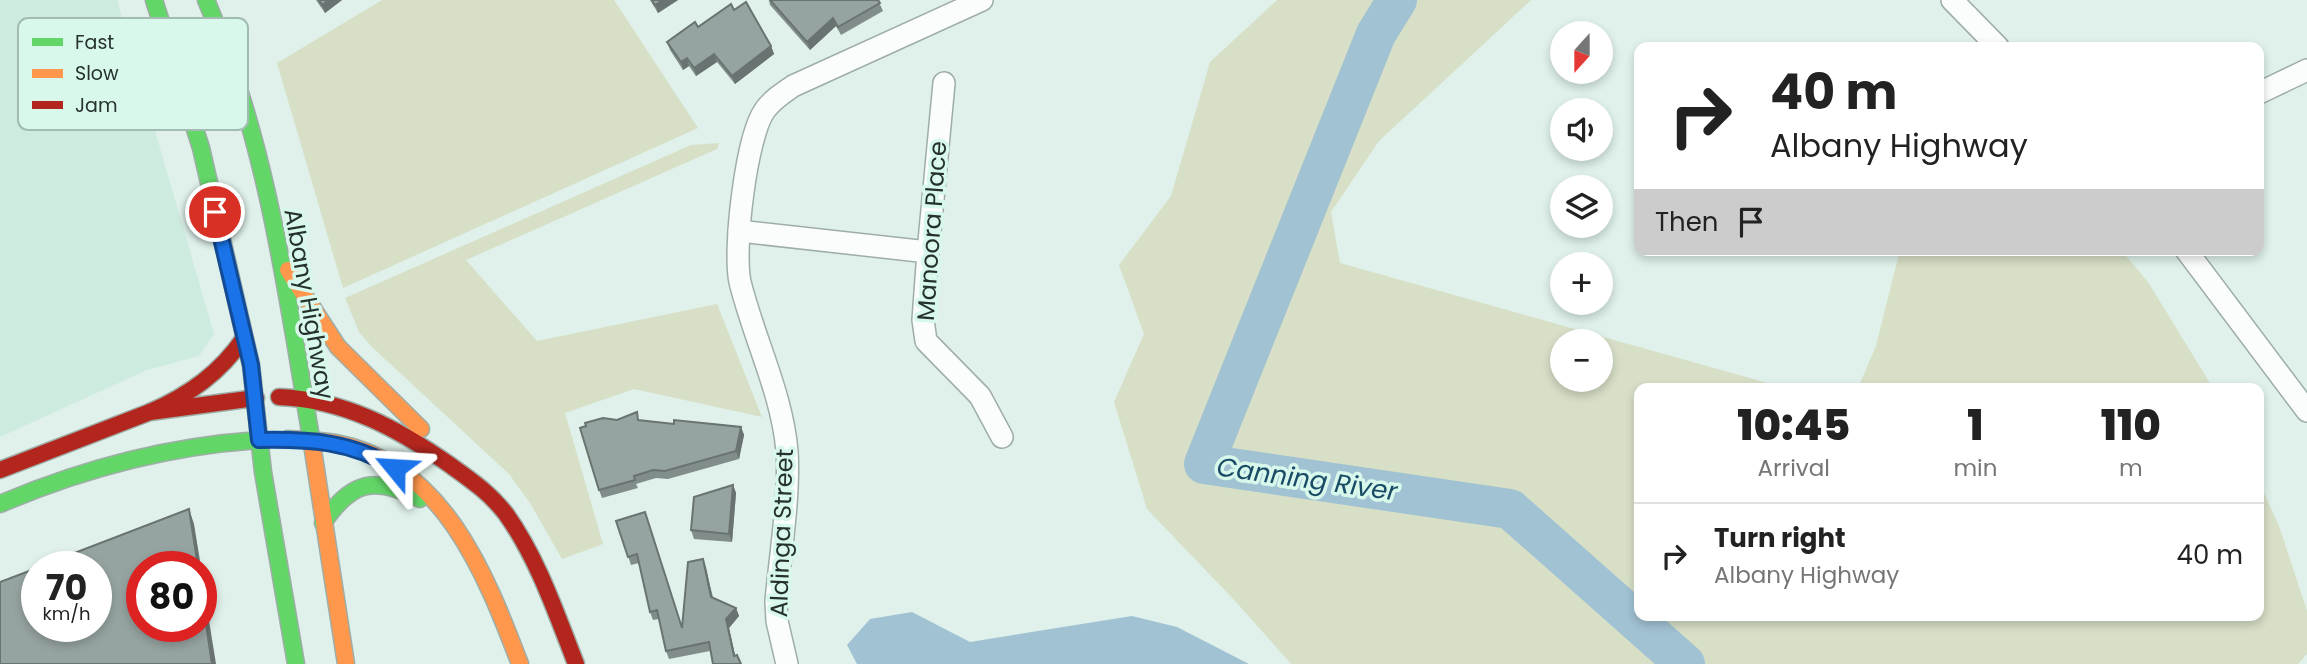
<!DOCTYPE html>
<meta charset="utf-8">
<style>
:root{--surface:#fff;--page:#f6f6f6;--text:#222;--muted:#767676;--line:#e0e0e0}
body{margin:0;font-family:Poppins,sans-serif;background:var(--page);color:var(--text);height:100vh;display:flex;flex-direction:column;font-size:26px;white-space:nowrap}
*{box-sizing:border-box;margin:0}
p{font-size:23px;color:var(--muted)}
.icon{flex:none;width:38px;height:38px;fill:none;stroke:currentColor;stroke-width:2;stroke-linecap:round;stroke-linejoin:round}
.map{position:relative;flex:1;overflow:hidden}
.drawer{position:absolute;left:1634px;top:383px;width:630px;height:238px;display:flex;flex-direction:column;background:var(--surface);border-radius:14px;box-shadow:0 4px 10px #0003}
.drawer>*{flex:none}
.banner{position:absolute;left:1634px;top:42px;width:630px;height:214px;border-radius:14px;box-shadow:0 4px 10px #0003;background:#fff;color:var(--text);overflow:hidden}
.needle{width:46px;rotate:201deg}
.controls{position:absolute;left:1550px;top:21px;display:grid;gap:14px}
.controls a{display:grid;place-items:center;width:63px;height:63px;border-radius:50%;background:var(--surface);box-shadow:0 4px 10px #0003;font-size:35px}
.speed{position:absolute;left:21px;top:551px;display:flex;gap:14px;font-size:35px;font-weight:700;text-align:center}
.speed>*{display:grid;place-content:center;width:91px;height:91px;border-radius:50%;background:var(--surface);box-shadow:0 4px 10px #0003;line-height:1}
.speed small{font-size:18px;font-weight:400}
.speed .limit{border:10px solid #d22;background:#fff;color:#111}
.pin{position:absolute;display:grid;place-items:center;width:60px;height:60px;color:#fff;margin:-30px;border:4px solid #fff;border-radius:50%;box-shadow:0 2px 7px #0007}
.me{position:absolute;width:77px;margin:-38px;rotate:297deg;stroke-linejoin:round;filter:drop-shadow(0 0 5px #0008)}
.turn{display:flex;align-items:center;gap:24px;height:147px;padding:0 21px;font-size:32px}
.turn .icon{width:91px;height:91px;stroke-width:2.5}
.turn b{display:block;font-size:49px;line-height:60px}
.then{display:flex;align-items:center;height:66px;padding:0 21px;background:#0003;gap:14px;font-size:26px}
.eta{display:flex;justify-content:space-evenly;align-items:center;height:119px;text-align:center}
.eta b{font-size:42px;font-weight:800;line-height:49px}
ul{padding:0;list-style:none}
li{display:flex;align-items:center;gap:21px;height:105px;padding:0 21px;border-top:2px solid var(--line)}
li div{flex:1}
li b{display:block;font-size:26px}
li em{font-style:normal}
.map>svg:first-child{display:block}
.built{fill:#ceebe0}
.green{fill:#d7dfc7;fill-rule:evenodd}
.water{fill:#a1c2d3}
.lines{fill:none;stroke-linecap:round;stroke-linejoin:round}
.river{stroke:#a1c2d3;stroke-width:40}
.street-casing{stroke:#9fada7;stroke-width:24}
.fast-casing{stroke:#9fada7;stroke-width:19}
.slow-casing{stroke:#9fada7;stroke-width:19}
.jam-casing{stroke:#9fada7;stroke-width:19}
.street{stroke:#fafdfc;stroke-width:21}
.fast{stroke:#63d668;stroke-width:16}
.slow{stroke:#ff974d;stroke-width:16}
.jam{stroke:#b3261e;stroke-width:16}
.wall{fill:#818d8a}
.shaded-wall{fill:#697371}
.building{fill:#96a4a1;stroke:#697371;stroke-width:2}
.route-casing{stroke:#114b97;stroke-width:18}
.route{stroke:#1a73e8;stroke-width:12}
.labels{text-anchor:middle;stroke-width:7;stroke-linejoin:round;paint-order:stroke}
.street-label{font-size:24px;fill:#25312c;stroke:#d8f8ec}
.water-label{font-size:26px;font-style:italic;fill:#194b66;stroke:#d8f8ec}
.key{fill:#d8f8ec;stroke:#a2bcb2;stroke-width:2}
.key-label{font-size:19px;fill:#25312c}
</style>
<div class="map">
<svg width="2307" height="664" viewBox="0 0 2307 664">
<rect width="100%" height="100%" fill="#dff1ea"/>
<!-- built -->
<path class="built" d="M 0,0 L 117,0 L 214,334 L 199,356 L 147,370 L 0,437 Z"/>
<!-- green -->
<g class="green">
<path d="M 382,0 L 614,0 L 698,128 L 343,288 L 277,63 Z"/>
<path d="M 1277,0 L 1531,0 L 1379,141 L 1331,212 L 1340,263 L 1785,388 L 1640,388 L 1640,616 L 2259,616 L 2259,482 L 2279,526 L 2307,611 L 2307,654 L 2298,664 L 1291,664 L 1236,602 L 1147,509 L 1114,402 L 1144,334 L 1119,265 L 1171,196 L 1210,62 ZM 1601,341 L 1601,380 L 1563,380 L 1563,341 Z"/>
<path d="M 719,143 L 717,149 L 466,260 L 537,341 L 717,304 L 762,417 L 634,389 L 565,413 L 603,544 L 562,559 L 530,503 L 509,474 L 372,347 L 359,332 L 345,298 L 691,145 Z"/>
<path d="M 1900,250 L 2121,250 L 2148,282 L 2213,388 L 1858,388 L 1876,346 Z"/>
</g>
<!-- water -->
<path class="water" d="M 912,612 L 970,642 L 1132,616 L 1177,627 L 1249,664 L 857,664 L 847,645 L 870,619 Z"/>
<g class="lines">
<!-- river -->
<path class="river" d="M 1397,0 L 1376,34 L 1204,464 L 1510,509 L 1685,664"/>
<!-- street casing -->
<g class="street-casing">
<g id="street">
<path d="M 1952,0 L 1998,47"/>
<path d="M 944,83 L 928,252 L 923,320 L 926,341 L 980,396 L 1002,437"/>
<path d="M 2259,93 L 2307,70"/>
<path d="M 739,231 L 928,252"/>
<path d="M 2186,250 L 2307,411"/>
<path d="M 787,664 L 777,621 L 776,601 C 780,557 790,494 787,451 C 782,393 754,339 740,282 C 733,250 746,136 765,110 C 773,99 783,93 793,86 L 982,0"/>
</g>
</g>
<!-- fast casing -->
<g class="fast-casing">
<g id="fast">
<path d="M 154,0 L 201,148 L 251,365 L 263,472 L 296,664"/>
<path d="M 206,0 C 267,141 287,294 312,444"/>
<path d="M 0,504 C 84,468 167,446 259,440"/>
<path d="M 323,523 C 352,480 375,476 420,499"/>
</g>
</g>
<!-- slow casing -->
<g class="slow-casing">
<g id="slow">
<path d="M 288,270 L 338,347 L 421,429"/>
<path d="M 288,439 C 304,440 321,440 336,443 C 443,463 486,575 520,664"/>
<path d="M 312,444 L 346,664"/>
</g>
</g>
<!-- jam casing -->
<g class="jam-casing">
<g id="jam">
<path d="M 279,397 C 345,400 397,428 450,465 C 471,480 490,493 506,514 C 538,559 556,613 576,664"/>
<path d="M 150,412 C 189,395 220,373 244,338"/>
<path d="M 0,470 L 150,412 L 256,398"/>
</g>
</g>
<!-- street -->
<use href="#street" class="street"/>
<!-- fast -->
<use href="#fast" class="fast"/>
<!-- slow -->
<use href="#slow" class="slow"/>
<!-- jam -->
<use href="#jam" class="jam"/>
</g>
<!-- wall -->
<g class="wall">
<path d="M 316,0 L 342,0 L 325,13 Z"/>
<path d="M 650,0 L 678,0 L 658,13 Z"/>
<path d="M 769,0 L 878,0 L 883,11 L 841,35 L 836,26 L 810,50 L 770,5 Z"/>
<path d="M 734,10 L 771,46 L 774,54 L 735,84 L 717,62 L 696,76 L 689,66 L 683,70 L 670,50 L 667,42 Z"/>
<path d="M 617,420 L 640,420 L 674,424 L 741,427 L 744,435 L 739,459 L 668,479 L 656,478 L 636,484 L 638,488 L 602,498 L 599,490 Z"/>
<path d="M 733,485 L 736,493 L 732,542 L 694,539 L 691,530 Z"/>
<path d="M 616,521 L 682,627 L 703,559 L 713,597 L 736,608 L 739,616 L 729,628 L 735,655 L 741,664 L 710,651 L 669,659 L 666,651 L 659,619 L 653,620 L 650,612 L 639,563 L 631,565 Z"/>
</g>
<!-- shaded-wall -->
<g class="shaded-wall">
<path d="M 329,0 L 342,0 L 325,13 L 322,5 Z"/>
<path d="M 663,0 L 678,0 L 658,13 L 655,5 Z"/>
<path d="M 833,18 L 836,26 L 810,50 L 807,42 Z"/>
<path d="M 771,46 L 774,54 L 735,84 L 732,76 Z"/>
<path d="M 714,54 L 717,62 L 696,76 L 694,68 Z"/>
<path d="M 687,58 L 689,66 L 683,70 L 681,62 Z"/>
<path d="M 741,427 L 744,435 L 739,459 L 736,451 Z"/>
<path d="M 733,485 L 736,493 L 732,542 L 729,534 Z"/>
<path d="M 189,509 L 194,524 L 201,567 L 198,567 Z"/>
<path d="M 703,559 L 706,567 L 714,605 L 711,597 Z"/>
<path d="M 201,571 L 216,664 L 212,664 L 201,591 Z"/>
<path d="M 736,608 L 739,616 L 729,628 L 737,664 L 734,656 L 726,619 Z"/>
</g>
<!-- building -->
<g class="building">
<path d="M 319,0 L 329,0 L 322,5 Z"/>
<path d="M 652,0 L 663,0 L 655,5 Z"/>
<path d="M 770,0 L 878,0 L 880,3 L 838,27 L 833,18 L 807,42 Z"/>
<path d="M 746,2 L 771,46 L 732,76 L 714,54 L 694,68 L 687,58 L 681,62 L 667,42 L 695,22 L 698,27 L 731,4 L 734,10 Z"/>
<path d="M 637,412 L 638,420 L 674,424 L 674,420 L 741,427 L 736,451 L 665,471 L 653,470 L 634,476 L 635,480 L 599,490 L 580,428 L 586,426 L 585,423 L 603,418 L 617,420 Z"/>
<path d="M 733,485 L 729,534 L 691,530 L 694,497 Z"/>
<path d="M 189,509 L 198,567 L 142,567 L 142,626 L 201,626 L 201,591 L 212,664 L 0,664 L 0,582 L 37,568 L 37,626 L 96,626 L 96,567 L 38,567 Z"/>
<path d="M 645,512 L 682,628 L 688,562 L 703,559 L 711,597 L 736,608 L 726,619 L 734,656 L 737,655 L 741,664 L 713,664 L 709,642 L 666,651 L 657,610 L 650,612 L 637,554 L 628,557 L 616,521 Z"/>
</g>
<g class="lines">
<!-- route casing -->
<g class="route-casing">
<path id="route" d="M 215,212 L 251,365 L 259,440 C 309,439 351,441 395,468"/>
</g>
<!-- route -->
<use href="#route" class="route"/>
</g>
<g class="labels">
<!-- street labels -->
<g class="street-label">
<text transform="translate(932 231) rotate(-86)" y="8">Manoora Place</text>
<text transform="translate(309 304) rotate(80)" y="8">Albany Highway</text>
<text transform="translate(782 533) rotate(-88)" y="8">Aldinga Street</text>
</g>
<!-- water labels -->
<g class="water-label">
<text transform="translate(1307 479) rotate(8)" y="9">Canning River</text>
</g>
</g>
<!-- legend -->
<rect x="18" y="18" width="230" height="112" rx="10" class="key"/>
<rect x="32" y="38" width="31" height="8" fill="#63d668"/>
<rect x="32" y="69" width="31" height="9" fill="#ff974d"/>
<rect x="32" y="101" width="31" height="8" fill="#b3261e"/>
<g class="key-label">
<text x="75" y="49">Fast</text>
<text x="75" y="80">Slow</text>
<text x="75" y="112">Jam</text>
</g>
</svg>
<div class="controls">
<a><svg class="needle" viewBox="-14 -14 28 28"><path d="M0-13l5 13h-10z" fill="#e53935"/><path d="M0 13l5-13h-10z" fill="#767676"/></svg></a>
<a><svg class="icon" aria-label="sound" viewBox="0 0 24 24"><path d="M4 9h4l5-4v14l-5-4H4zM17 9q2 3 0 6"/></svg></a>
<a><svg class="icon" aria-label="layers" viewBox="0 0 24 24"><path d="M12 4l9 5-9 5-9-5zM3 14l9 5 9-5"/></svg></a>
<a>+</a>
<a>−</a>
</div>
<div class="speed"><div>70<small>km/h</small></div><div class="limit">80</div></div>
<div class="pin" style="left:215px;top:212px;background:#d93025"><svg class="icon" aria-label="arrive" viewBox="0 0 24 24"><path d="M6 21V4h12l-3 4 3 4H6"/></svg></div>
<svg class="me" style="left:395px;top:468px" viewBox="-20 -20 40 40"><path d="M0-17L14 15 0 8-14 15z" fill="#1a73e8" stroke="#fff" stroke-width="4"/></svg>
<div class="banner">
<div class="turn"><svg class="icon" aria-label="right" viewBox="0 0 24 24"><path d="M7 20v-9h11M14 6l5 5-5 5"/></svg><div><b>40 m</b>Albany Highway</div></div>
<div class="then">Then<svg class="icon" aria-label="arrive" viewBox="0 0 24 24"><path d="M6 21V4h12l-3 4 3 4H6"/></svg></div>
</div>
<section class="drawer">
<div class="eta">
<div><b>10:45</b><p>Arrival</p></div>
<div><b>1</b><p>min</p></div>
<div><b>110</b><p>m</p></div>
</div>
<ul>
<li><svg class="icon" aria-label="right" viewBox="0 0 24 24"><path d="M7 20v-9h11M14 6l5 5-5 5"/></svg><div><b>Turn right</b><p>Albany Highway</p></div><em>40 m</em></li>
</ul>
</section>
</div>
